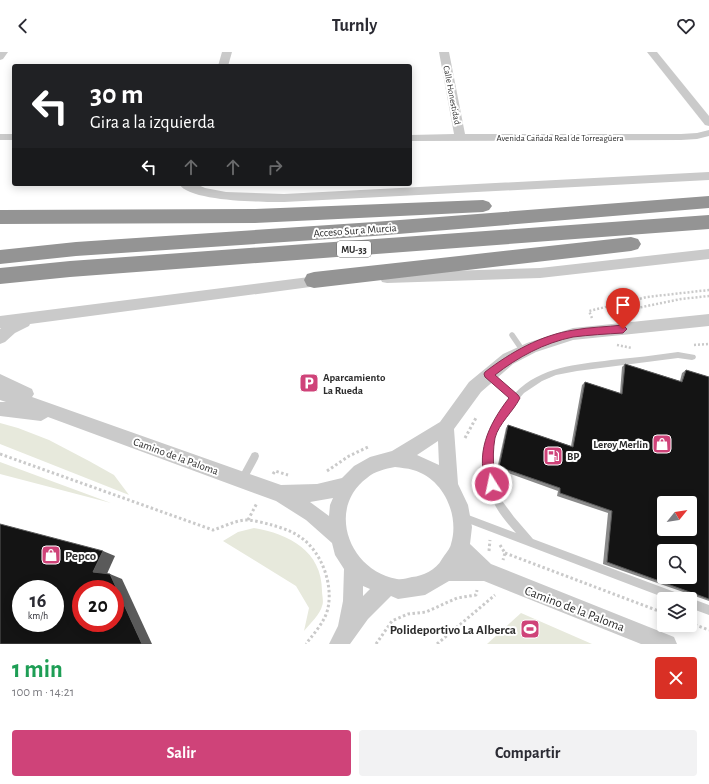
<!DOCTYPE html>
<html lang="es">
<meta charset="utf-8">
<style>
:root{--surface:#fff;--page:#f2f2f3;--text:#2b2b33;--muted:#7c7c81;--accent:#cf4379}
body{margin:0;font-family:"Alegreya Sans",sans-serif;background:var(--page);color:var(--text);height:100vh;display:flex;flex-direction:column;font-size:15px;white-space:nowrap}
*{box-sizing:border-box;margin:0}
p{font-size:13px;color:var(--muted)}
.icon{flex:none;width:22px;height:22px;fill:none;stroke:currentColor;stroke-width:2;stroke-linecap:round;stroke-linejoin:round}
.map{position:relative;height:592px;overflow:hidden}
.side{display:flex;flex-direction:column;background:var(--surface);flex:1}
.side>*{flex:none}
.hud{position:absolute;left:12px;top:12px;width:400px;height:122px;border-radius:4px;box-shadow:0 2px 10px #0003;background:#202124;color:#fff;overflow:hidden}
.needle{width:26px;rotate:60deg}
.buttons{position:absolute;left:657px;top:444px;display:grid;gap:8px}
.buttons a{display:grid;place-items:center;width:40px;height:40px;border-radius:4px;background:var(--surface);box-shadow:0 2px 10px #0003;font-size:20px}
.speed{position:absolute;left:12px;top:528px;display:flex;gap:8px;font-size:20px;font-weight:700;text-align:center}
.speed>*{display:grid;place-content:center;width:52px;height:52px;border-radius:50%;background:var(--surface);box-shadow:0 2px 10px #0003;line-height:1}
.speed small{font-size:10px;font-weight:400}
.speed .limit{border:6px solid #d22;background:#fff;color:#111}
.pin{position:absolute;display:grid;place-items:center;width:34px;height:34px;color:#fff;margin:-41px -17px;border-radius:50% 50% 50% 0;rotate:-45deg;box-shadow:0 0 4px #0007}
.pin .icon{rotate:45deg}
.me{position:absolute;width:44px;margin:-22px;rotate:350deg;stroke-linejoin:round;filter:drop-shadow(0 0 3px #0008)}
.turn{display:flex;align-items:center;gap:14px;height:84px;padding:0 12px;font-size:18px}
.turn .icon{width:52px;height:52px;stroke-width:2.5}
.turn b{display:block;font-size:28px;line-height:34px}
.lanes{display:flex;align-items:center;height:38px;padding:0 12px;background:#0003;justify-content:center;gap:20px;direction:ltr}
.lanes .off{opacity:.35}
.round{display:grid;place-items:center;flex:none;width:42px;height:42px;border-radius:4px;background:var(--page)}
.headline{display:flex;align-items:center;justify-content:space-between;height:68px;padding:0 12px}
h1{font-size:24px;font-weight:700;line-height:30px;color:#1e9e55}
.action{display:flex;gap:8px;margin-top:auto;padding:8px 12px}
.action a{flex:1;height:46px;border-radius:4px;background:var(--accent);color:#fff;font-size:16px;font-weight:700;line-height:46px;text-align:center}
.action a+a{background:var(--page);color:var(--text)}
header{display:flex;justify-content:space-between;align-items:center;height:52px;padding:0 12px;background:var(--surface);font-size:18px;font-weight:700}
.map>svg:first-child{display:block}
.green{fill:#e7e9dc}
.lines{fill:none;stroke-linecap:round;stroke-linejoin:round}
.path-far1{stroke:#cacaca;stroke-width:2.5;stroke-dasharray:2 2;stroke-linecap:butt}
.path{stroke:#cacaca;stroke-width:3;stroke-dasharray:2.5 2.5;stroke-linecap:butt}
.service{fill:#cacaca;fill-rule:evenodd}
.minor{fill:#cacaca;fill-rule:evenodd}
.motorway{fill:#949494;fill-rule:evenodd}
.wall{fill:#8a8a8a}
.shaded-wall{fill:#5a5a5a}
.building{fill:#141414;stroke:#5a5a5a;fill-rule:evenodd}
.route{fill:#cf4379;stroke:#872c4f}
.labels{text-anchor:middle;stroke-width:4;stroke-linejoin:round;paint-order:stroke}
.far-street-label{font-size:9px;fill:#2d2d2d;stroke:#fff}
.shield{fill:#fff;stroke:#6c6c6c;stroke-width:1}
.shield-label{font-size:10px;font-weight:bold;fill:#2d2d2d}
.street-label{font-size:11px;fill:#2d2d2d;stroke:#fff}
.poi-label{font-size:11px;font-weight:bold;fill:#2d2d2d;stroke:#fff;text-anchor:start}
.near-poi-label{font-size:13px;font-weight:bold;fill:#2d2d2d;stroke:#fff;text-anchor:start}
.near-street-label{font-size:13px;fill:#2d2d2d;stroke:#fff}
</style>
<header><svg class="icon" aria-label="back" viewBox="0 0 24 24"><path d="M15 5l-7 7 7 7"/></svg>Turnly<svg class="icon" aria-label="heart" viewBox="0 0 24 24"><path d="M12 20l-8-8c-3-5 5-10 8-4 3-6 11-1 8 4z"/></svg></header>
<div class="map">
<svg width="709" height="592" viewBox="0 0 709 592">
<rect width="100%" height="100%" fill="#fff"/>
<!-- green -->
<g class="green">
<path d="M 0,371 L 18,376 L 49,388 L 89,409 L 114,423 L 129,443 L 0,392 Z"/>
<path d="M 0,410 L 111,451 L 0,422 Z"/>
<path d="M 254,476 C 289,482 322,499 322,539 C 322,543 324,550 322,554 C 321,561 309,573 304,579 L 309,556 L 296,534 L 223,489 L 238,480 Z"/>
<path d="M 521,561 L 592,592 L 487,592 Z"/>
</g>
<g class="lines">
<!-- path-far1 -->
<g class="path-far1">
<path d="M 613,261 L 681,247 L 709,244"/>
<path d="M 592,266 L 589,259 L 647,245 L 709,238"/>
<path d="M 617,293 L 632,296"/>
<path d="M 694,293 L 709,292"/>
</g>
<!-- path -->
<g class="path">
<path d="M 465,386 L 477,364"/>
<path d="M 0,402 L 213,478 C 223,475 234,469 245,468 C 254,468 264,471 272,473 C 283,476 294,480 303,487 C 322,502 333,532 328,556 C 325,570 314,581 306,592"/>
<path d="M 327,419 L 349,404 L 368,395"/>
<path d="M 273,422 L 275,419 L 288,423"/>
<path d="M 248,468 L 257,451"/>
<path d="M 500,493 L 505,501 L 503,508"/>
<path d="M 489,499 L 490,488"/>
<path d="M 505,501 L 664,561"/>
<path d="M 690,571 L 709,578"/>
<path d="M 376,592 L 392,569 L 408,562 L 426,560 L 457,546 L 476,543 L 477,538"/>
<path d="M 437,592 L 495,543"/>
</g>
<!-- service -->
<g class="service">
<path d="M 512,280 L 514,281 L 525,297 L 527,299 L 525,301 L 523,302 L 521,301 L 510,285 L 509,283 L 510,281 Z"/>
<path d="M 678,300 L 695,303 L 696,305 L 695,307 L 692,308 L 678,306 L 577,319 L 556,323 L 542,329 L 524,341 L 517,349 L 503,367 L 495,383 L 493,390 L 491,405 L 494,429 L 500,446 L 514,465 L 533,487 L 680,542 L 683,544 L 685,547 L 668,547 L 460,468 L 459,465 L 460,462 L 463,461 L 516,481 C 508,472 499,462 494,451 C 489,443 487,434 485,425 C 479,393 490,370 510,346 L 486,324 L 485,322 L 486,320 L 489,319 L 492,320 L 515,341 C 542,314 575,313 611,308 C 633,306 656,303 678,300 Z"/>
<path d="M 255,400 L 258,401 L 259,404 L 258,407 L 245,431 L 242,432 L 239,431 L 238,428 L 239,425 L 252,401 Z"/>
<path d="M 690,546 L 709,553 L 709,563 L 690,556 L 690,547 L 689,547 Z"/>
</g>
<!-- minor -->
<g class="minor">
<path d="M 0,0 L 8,0 L 3,7 L 0,8 Z"/>
<path d="M 222,0 L 232,0 L 228,14 L 218,14 Z"/>
<path d="M 439,0 L 449,0 L 465,82 L 681,82 L 697,81 L 709,78 L 709,84 L 697,87 L 681,88 L 410,89 L 410,83 L 454,82 Z"/>
<path d="M 647,0 L 657,0 L 709,64 L 709,74 L 705,73 Z"/>
<rect x="0" y="82" width="14" height="6"/>
<path d="M 709,120 L 709,128 L 284,150 C 264,150 190,150 179,132 L 196,132 L 205,136 L 226,140 L 284,142 Z"/>
<path d="M 709,197 L 709,207 L 540,226 L 387,231 L 382,230 L 380,226 L 382,222 L 387,221 L 540,216 Z"/>
<path d="M 325,223 L 330,224 L 332,228 L 330,232 L 325,233 L 30,272 L 29,274 L 15,281 L 5,290 L 0,292 L 0,277 L 1,276 L 0,276 L 0,264 Z"/>
<path d="M 709,262 L 709,274 L 573,288 L 536,300 L 513,312 L 481,340 L 454,377 L 458,432 L 468,453 L 472,475 L 470,492 L 491,512 L 674,585 L 677,592 L 641,592 L 484,529 L 449,529 L 425,543 L 398,547 L 391,544 L 368,567 L 350,592 L 329,592 L 338,574 L 343,549 L 344,517 L 335,503 L 332,491 L 306,468 L 276,449 L 48,365 L 41,369 L 0,364 L 0,350 L 6,350 L 0,348 L 0,322 L 32,337 L 34,342 L 32,345 L 281,433 L 317,432 L 342,426 L 354,414 L 370,405 L 392,399 L 440,370 L 469,330 L 503,302 L 527,291 L 573,276 ZM 438,389 L 439,413 L 417,403 ZM 395,415 C 401,416 407,416 413,418 C 443,426 460,463 451,492 C 450,497 445,502 442,507 C 436,518 423,524 412,525 C 407,526 402,528 397,527 C 349,519 326,456 367,426 C 375,419 385,417 395,415 ZM 333,446 L 330,453 L 329,464 L 310,450 ZM 363,534 L 370,537 L 363,544 Z"/>
</g>
<!-- motorway -->
<g class="motorway">
<path d="M 709,144 L 709,156 L 374,184 L 76,204 L 0,212 L 0,198 L 76,190 L 374,170 Z"/>
<path d="M 483,148 L 489,150 L 492,154 L 489,158 L 483,160 L 255,171 L 0,172 L 0,158 L 255,157 Z"/>
<path d="M 709,163 L 709,177 L 70,225 L 0,232 L 0,216 L 70,209 Z"/>
<path d="M 631,185 L 638,187 L 641,192 L 638,197 L 631,199 L 314,236 L 307,234 L 304,228 L 307,222 L 314,220 Z"/>
</g>
</g>
<!-- wall -->
<path class="wall" d="M 625,312 L 680,329 L 682,321 L 686,318 L 709,325 L 709,549 L 603,512 L 608,461 L 557,444 L 558,439 L 497,417 L 506,376 L 508,373 L 571,394 L 582,333 L 585,330 L 620,341 L 622,315 Z"/>
<!-- shaded-wall -->
<g class="shaded-wall">
<path d="M 103,499 L 115,504 L 106,524 L 93,520 Z"/>
<path d="M 110,522 L 122,527 L 152,592 L 142,592 Z"/>
</g>
<!-- building -->
<g class="building">
<path d="M 625,312 L 682,330 L 686,318 L 709,325 L 709,547 L 607,510 L 612,459 L 560,441 L 560,436 L 499,415 L 508,373 L 573,395 L 585,330 L 622,342 ZM 664,451 L 690,451 L 690,477 L 664,477 ZM 664,499 L 690,499 L 690,525 L 664,525 Z"/>
<path d="M 0,472 L 103,499 L 93,520 L 110,522 L 142,592 L 0,592 ZM 21,537 L 55,537 L 55,571 L 21,571 ZM 81,537 L 115,537 L 115,571 L 81,571 Z"/>
</g>
<!-- route -->
<path class="route" d="M 623,273 L 627,277 L 623,281 C 606,282 589,283 573,285 C 544,291 518,305 495,323 L 518,343 L 520,346 C 513,360 499,371 495,386 C 493,397 493,407 494,418 C 494,424 498,430 495,436 L 492,438 L 488,436 C 474,403 488,373 509,346 L 485,325 L 484,322 L 485,320 C 511,300 541,283 574,278 C 590,275 606,275 623,273 Z"/>
<!-- icons -->
<defs>
<g id="parking-square" transform="scale(1)"><rect x="-9" y="-9" width="18" height="18" rx="4" fill="#cf4379" stroke="#fff"/><path d="M-3.5-5.5H1a3.5 3.5 0 0 1 0 7H-1V5.5H-3.5ZM-1-3.4V-.6H.8a1.4 1.4 0 0 0 0-2.8Z" fill="#fff"/></g>
<g id="shop-square" transform="scale(1)"><rect x="-9" y="-9" width="18" height="18" rx="4" fill="#cf4379" stroke="#fff"/><path d="M-5-2.5h2.3a2.7 3.5 0 0 1 5.4 0H5L5.5 6h-11ZM-1.5-2.5h3a1.5 2.3 0 0 0-3 0Z" fill="#fff"/></g>
<g id="fuel-square" transform="scale(1)"><rect x="-9" y="-9" width="18" height="18" rx="4" fill="#cf4379" stroke="#fff"/><path d="M-5.5-6h7V0h2V4h1.3V-2.5L3-4.5l.8-.8L6-3V5H2.5V1h-1V6h-7ZM-4.2-4.7v3.2H.2V-4.7Z" fill="#fff"/></g>
<g id="stadium-square" transform="scale(1)"><rect x="-9" y="-9" width="18" height="18" rx="4" fill="#cf4379" stroke="#fff"/><path d="M0-5a6.5 5 0 1 0 0 10a6.5 5 0 1 0 0-10ZM-3.5-1.8h7v3.6h-7Z" fill="#fff"/></g>
</defs>
<g fill-rule="evenodd">
<use href="#parking-square" x="309" y="331"/>
<use href="#shop-square" x="662" y="392"/>
<use href="#fuel-square" x="553" y="404"/>
<use href="#shop-square" x="51" y="503"/>
<use href="#stadium-square" x="530" y="577"/>
</g>
<g class="labels">
<!-- far-street labels -->
<g class="far-street-label">
<text transform="translate(452 43) rotate(79)" y="3">Calle Honestidad</text>
<text x="560" y="89">Avenida Cañada Real de Torreagüera</text>
</g>
<!-- shield labels -->
<rect class="shield" x="337" y="189" width="34" height="16" rx="3"/>
<g class="shield-label">
<text x="354" y="201">MU-33</text>
</g>
<!-- street labels -->
<g class="street-label">
<text transform="translate(355 178) rotate(-4)" y="4">Acceso Sur a Murcia</text>
<text transform="translate(176 404) rotate(20)" y="4">Camino de la Paloma</text>
</g>
<!-- poi labels -->
<g class="poi-label">
<text x="323" y="329">Aparcamiento<tspan x="323" dy="13">La Rueda</tspan></text>
<text x="648" y="396" text-anchor="end">Leroy Merlin</text>
<text x="567" y="408">BP</text>
</g>
<!-- near-poi labels -->
<g class="near-poi-label">
<text x="65" y="508">Pepco</text>
<text x="516" y="582" text-anchor="end">Polideportivo La Alberca</text>
</g>
<!-- near-street labels -->
<g class="near-street-label">
<text transform="translate(575 556) rotate(21)" y="5">Camino de la Paloma</text>
</g>
</g>
</svg>
<div class="buttons">
<a><svg class="needle" viewBox="-14 -14 28 28"><path d="M0-13l5 13h-10z" fill="#e53935"/><path d="M0 13l5-13h-10z" fill="#7c7c81"/></svg></a>
<a><svg class="icon" aria-label="search" viewBox="0 0 24 24"><circle cx="10" cy="10" r="6"/><path d="M15 15l6 6"/></svg></a>
<a><svg class="icon" aria-label="layers" viewBox="0 0 24 24"><path d="M12 4l9 5-9 5-9-5zM3 14l9 5 9-5"/></svg></a>
</div>
<div class="speed"><div>16<small>km/h</small></div><div class="limit">20</div></div>
<div class="pin" style="left:623px;top:277px;background:#d93025"><svg class="icon" aria-label="arrive" viewBox="0 0 24 24"><path d="M6 21V4h12l-3 4 3 4H6"/></svg></div>
<svg class="me" style="left:492px;top:432px" viewBox="-20 -20 40 40"><circle r="17" fill="#cf4379" stroke="#fff" stroke-width="3"/><path d="M0-11L8 9 0 5-8 9z" fill="#fff"/></svg>
<div class="hud">
<div class="turn"><svg class="icon" aria-label="left" viewBox="0 0 24 24"><path d="M17 20v-9H6M10 6l-5 5 5 5"/></svg><div><b>30 m</b>Gira a la izquierda</div></div>
<div class="lanes"><svg class="icon" aria-label="left" viewBox="0 0 24 24"><path d="M17 20v-9H6M10 6l-5 5 5 5"/></svg><svg class="icon off" aria-label="ahead" viewBox="0 0 24 24"><path d="M12 20V5M6 11l6-6 6 6"/></svg><svg class="icon off" aria-label="ahead" viewBox="0 0 24 24"><path d="M12 20V5M6 11l6-6 6 6"/></svg><svg class="icon off" aria-label="right" viewBox="0 0 24 24"><path d="M7 20v-9h11M14 6l5 5-5 5"/></svg></div>
</div>
</div>
<section class="side">
<div class="headline"><div><h1>1 min</h1><p>100 m · 14:21</p></div><a class="round" style="background:#d93025;color:#fff"><svg class="icon" aria-label="close" viewBox="0 0 24 24"><path d="M6 6l12 12M18 6L6 18"/></svg></a></div>
<div class="action"><a>Salir</a><a>Compartir</a></div>
</section>
